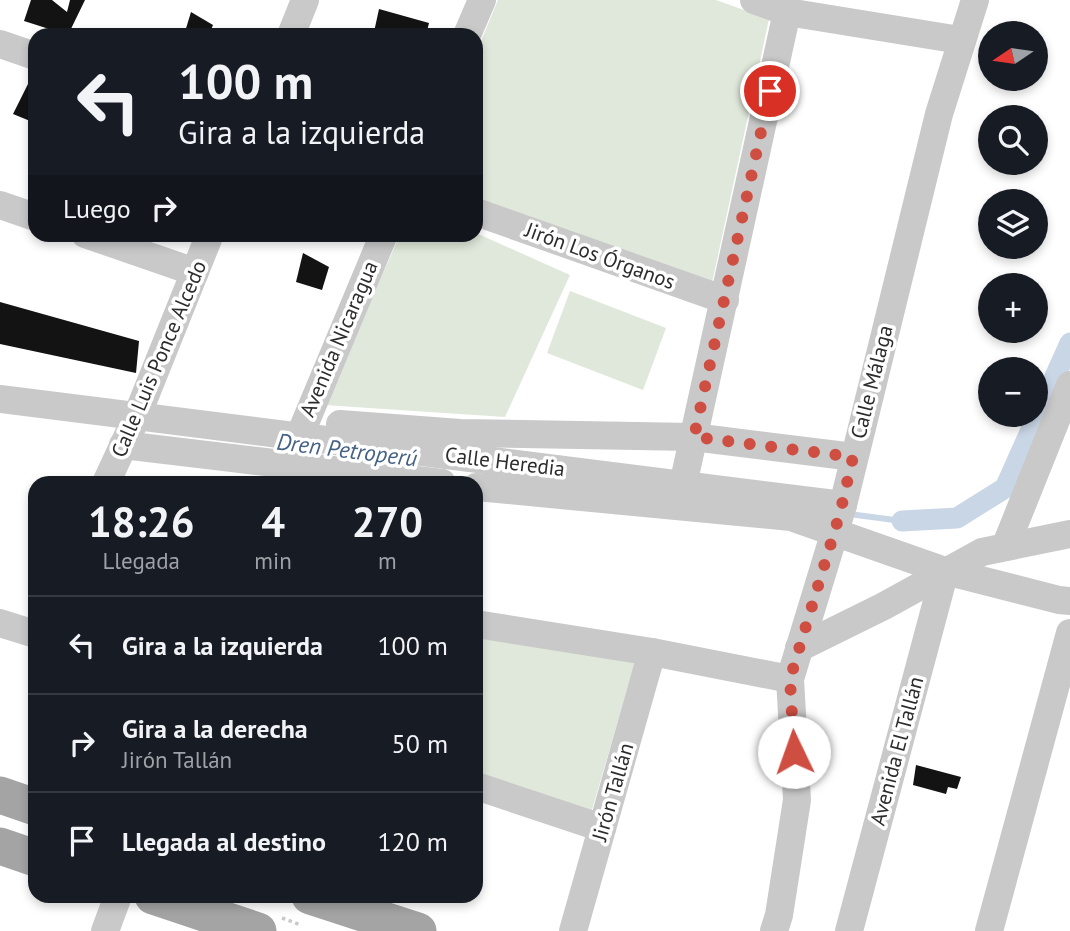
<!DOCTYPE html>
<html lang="es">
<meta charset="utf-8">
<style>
:root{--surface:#171b24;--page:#242831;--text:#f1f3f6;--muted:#9ea1a6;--line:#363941}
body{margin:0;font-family:"PT Sans",sans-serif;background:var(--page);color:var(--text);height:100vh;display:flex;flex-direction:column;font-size:26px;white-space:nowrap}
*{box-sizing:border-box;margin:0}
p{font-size:23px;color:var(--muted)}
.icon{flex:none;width:38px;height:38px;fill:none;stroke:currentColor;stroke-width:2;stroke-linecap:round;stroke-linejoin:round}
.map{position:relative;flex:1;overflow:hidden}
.drawer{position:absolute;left:28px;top:476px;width:455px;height:427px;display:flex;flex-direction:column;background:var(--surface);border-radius:21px;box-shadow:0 4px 10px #0003}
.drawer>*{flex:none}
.top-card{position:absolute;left:28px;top:28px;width:455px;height:214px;border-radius:21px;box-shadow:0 4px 10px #0003;background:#171b24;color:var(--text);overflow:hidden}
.needle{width:46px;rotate:257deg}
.tools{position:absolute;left:978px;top:21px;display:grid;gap:14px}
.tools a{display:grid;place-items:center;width:70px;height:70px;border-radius:50%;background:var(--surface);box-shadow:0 4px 10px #0003;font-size:35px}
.pin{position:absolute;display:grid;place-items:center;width:60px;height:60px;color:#fff;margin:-30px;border:4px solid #fff;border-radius:50%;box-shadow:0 2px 7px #0007}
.me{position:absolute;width:77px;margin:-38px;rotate:357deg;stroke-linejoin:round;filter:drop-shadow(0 0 5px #0008)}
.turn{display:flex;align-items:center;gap:24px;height:147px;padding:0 35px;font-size:32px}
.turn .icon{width:91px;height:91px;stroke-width:2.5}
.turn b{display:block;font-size:49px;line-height:60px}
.then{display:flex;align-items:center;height:66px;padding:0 35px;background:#0003;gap:14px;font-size:26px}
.eta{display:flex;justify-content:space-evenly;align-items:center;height:119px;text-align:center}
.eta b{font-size:42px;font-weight:800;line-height:49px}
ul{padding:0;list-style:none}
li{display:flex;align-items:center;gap:21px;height:98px;padding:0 35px;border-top:2px solid var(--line)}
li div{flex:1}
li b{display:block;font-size:26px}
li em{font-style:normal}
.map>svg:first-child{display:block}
.green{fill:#e0e8db}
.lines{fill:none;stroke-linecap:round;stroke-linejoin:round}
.stream{stroke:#c9d6e6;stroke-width:6}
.canal{stroke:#c9d6e6;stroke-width:21}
.building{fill:#131313}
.path{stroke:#c9c9c9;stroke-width:3.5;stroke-dasharray:3.5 3.5;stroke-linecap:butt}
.minor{stroke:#c9c9c9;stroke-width:28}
.major{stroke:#a4a4a4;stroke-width:37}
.route{stroke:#cf4e42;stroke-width:12;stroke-dasharray:0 21.6}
.labels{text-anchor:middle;stroke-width:7;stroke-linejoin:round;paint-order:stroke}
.street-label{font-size:21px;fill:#2c2c2c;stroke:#fff}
.water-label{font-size:23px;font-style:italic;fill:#456184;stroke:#fff}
</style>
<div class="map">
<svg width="1070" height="931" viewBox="0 0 1070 931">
<rect width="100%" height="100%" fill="#fff"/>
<!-- green -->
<g class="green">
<path d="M 498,0 L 716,0 L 769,19 L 712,283 L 476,198 L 476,53 Z"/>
<path d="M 476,233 L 570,275 L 505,417 L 324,405 L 400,235 Z"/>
<path d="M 570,291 L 666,328 L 643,390 L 547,353 Z"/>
<path d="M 476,638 L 636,659 L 591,813 L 476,776 Z"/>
</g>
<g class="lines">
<!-- stream -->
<path class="stream" d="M 849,514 L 902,521"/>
<!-- canal -->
<path class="canal" d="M 902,521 L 957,518 L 1005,488 L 1070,343"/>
</g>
<!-- building -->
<g class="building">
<path d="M 31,0 L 52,0 L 67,12 L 70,0 L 85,0 L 68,35 L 24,21 Z"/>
<path d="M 379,9 L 429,23 L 426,35 L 384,35 L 374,32 Z"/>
<path d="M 191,12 L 213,25 L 209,35 L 184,35 Z"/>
<path d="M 35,70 L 35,123 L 13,114 Z"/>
<path d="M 303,253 L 329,267 L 322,290 L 296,282 Z"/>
<path d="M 0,302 L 139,341 L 136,373 L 0,344 Z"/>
<path d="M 916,765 L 961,777 L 957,789 L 948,787 L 946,794 L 913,785 Z"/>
</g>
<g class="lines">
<!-- path -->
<path class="path" d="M 282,918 L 301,925"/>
<!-- minor -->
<g class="minor">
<path d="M 754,0 L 787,12 L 960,40"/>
<path d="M 291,35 L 305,0"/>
<path d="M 467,35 L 482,0"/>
<path d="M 0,44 L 35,56"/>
<path d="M 0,205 L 35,217"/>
<path d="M 476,212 L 725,300"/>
<path d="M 85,234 L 195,272"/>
<path d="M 0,399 L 843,505"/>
<path d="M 340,424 L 460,433 L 693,437 L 854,457"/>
<path d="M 123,445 L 442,483"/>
<path d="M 106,483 L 137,416 L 210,234"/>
<path d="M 280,483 L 384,234"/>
<path d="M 683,485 L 787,12"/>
<path d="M 476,487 L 791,517 L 945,571 L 1059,600 L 1070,601"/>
<path d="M 1006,545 L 1070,385"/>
<path d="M 0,623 L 35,634"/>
<path d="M 476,624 L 652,652 L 790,679"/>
<path d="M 799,648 L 884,606 L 982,552 L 1070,534"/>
<path d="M 476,786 L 602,828"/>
<path d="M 105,931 L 118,896"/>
<path d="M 573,931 L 652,652"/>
<path d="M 774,931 L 779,915 L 797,800 L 790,679 L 843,505 L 939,114 L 975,0"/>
<path d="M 849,931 L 945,571"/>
<path d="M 989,931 L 1070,633"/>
</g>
<!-- major -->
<g class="major">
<path d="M 0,795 L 35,807"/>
<path d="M 0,846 L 35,858"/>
<path d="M 153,896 L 258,931"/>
<path d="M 310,896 L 418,931"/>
</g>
</g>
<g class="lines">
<!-- route -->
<path class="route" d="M 770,91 L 694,437 L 853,457 L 840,513 L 790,679 L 794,752"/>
</g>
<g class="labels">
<!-- street labels -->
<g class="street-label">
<text transform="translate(600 256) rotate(20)" y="7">Jirón Los Órganos</text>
<text transform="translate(339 339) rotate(-67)" y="7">Avenida Nicaragua</text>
<text transform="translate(159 359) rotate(-67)" y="7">Calle Luis Ponce Alcedo</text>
<text transform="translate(872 382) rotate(-76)" y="7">Calle Málaga</text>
<text transform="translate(505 462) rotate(7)" y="7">Calle Heredia</text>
<text transform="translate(897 751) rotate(-75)" y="7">Avenida El Tallán</text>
<text transform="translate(613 792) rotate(-74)" y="7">Jirón Tallán</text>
</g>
<!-- water labels -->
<g class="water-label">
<text transform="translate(347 450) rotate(7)" y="8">Dren Petroperú</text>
</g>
</g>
</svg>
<div class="tools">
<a><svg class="needle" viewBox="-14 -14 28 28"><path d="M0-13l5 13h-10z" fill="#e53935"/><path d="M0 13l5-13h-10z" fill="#9ea1a6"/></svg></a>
<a><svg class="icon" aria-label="search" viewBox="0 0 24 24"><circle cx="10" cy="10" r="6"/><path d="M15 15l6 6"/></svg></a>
<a><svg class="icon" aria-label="layers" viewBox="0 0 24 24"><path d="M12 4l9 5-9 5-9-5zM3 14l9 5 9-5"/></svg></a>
<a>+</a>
<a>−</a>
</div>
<div class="pin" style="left:770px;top:91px;background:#d93025"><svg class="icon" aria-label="arrive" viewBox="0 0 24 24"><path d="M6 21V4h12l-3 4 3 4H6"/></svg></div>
<svg class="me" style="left:794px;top:752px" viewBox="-20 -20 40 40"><circle r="19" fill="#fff"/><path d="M0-13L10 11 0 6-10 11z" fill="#cf4e42"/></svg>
<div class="top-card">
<div class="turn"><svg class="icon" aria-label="left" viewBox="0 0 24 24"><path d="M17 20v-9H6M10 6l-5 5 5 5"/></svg><div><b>100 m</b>Gira a la izquierda</div></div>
<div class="then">Luego<svg class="icon" aria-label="right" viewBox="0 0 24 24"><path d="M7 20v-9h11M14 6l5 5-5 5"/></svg></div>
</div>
<section class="drawer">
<div class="eta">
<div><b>18:26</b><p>Llegada</p></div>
<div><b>4</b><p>min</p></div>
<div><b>270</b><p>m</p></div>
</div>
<ul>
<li><svg class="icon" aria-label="left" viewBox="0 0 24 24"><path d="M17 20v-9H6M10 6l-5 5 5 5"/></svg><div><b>Gira a la izquierda</b></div><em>100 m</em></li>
<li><svg class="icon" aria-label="right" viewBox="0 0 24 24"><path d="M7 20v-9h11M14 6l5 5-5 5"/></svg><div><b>Gira a la derecha</b><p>Jirón Tallán</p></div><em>50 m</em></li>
<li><svg class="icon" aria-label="arrive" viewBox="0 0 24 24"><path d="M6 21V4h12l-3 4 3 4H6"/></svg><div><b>Llegada al destino</b></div><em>120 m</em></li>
</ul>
</section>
</div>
